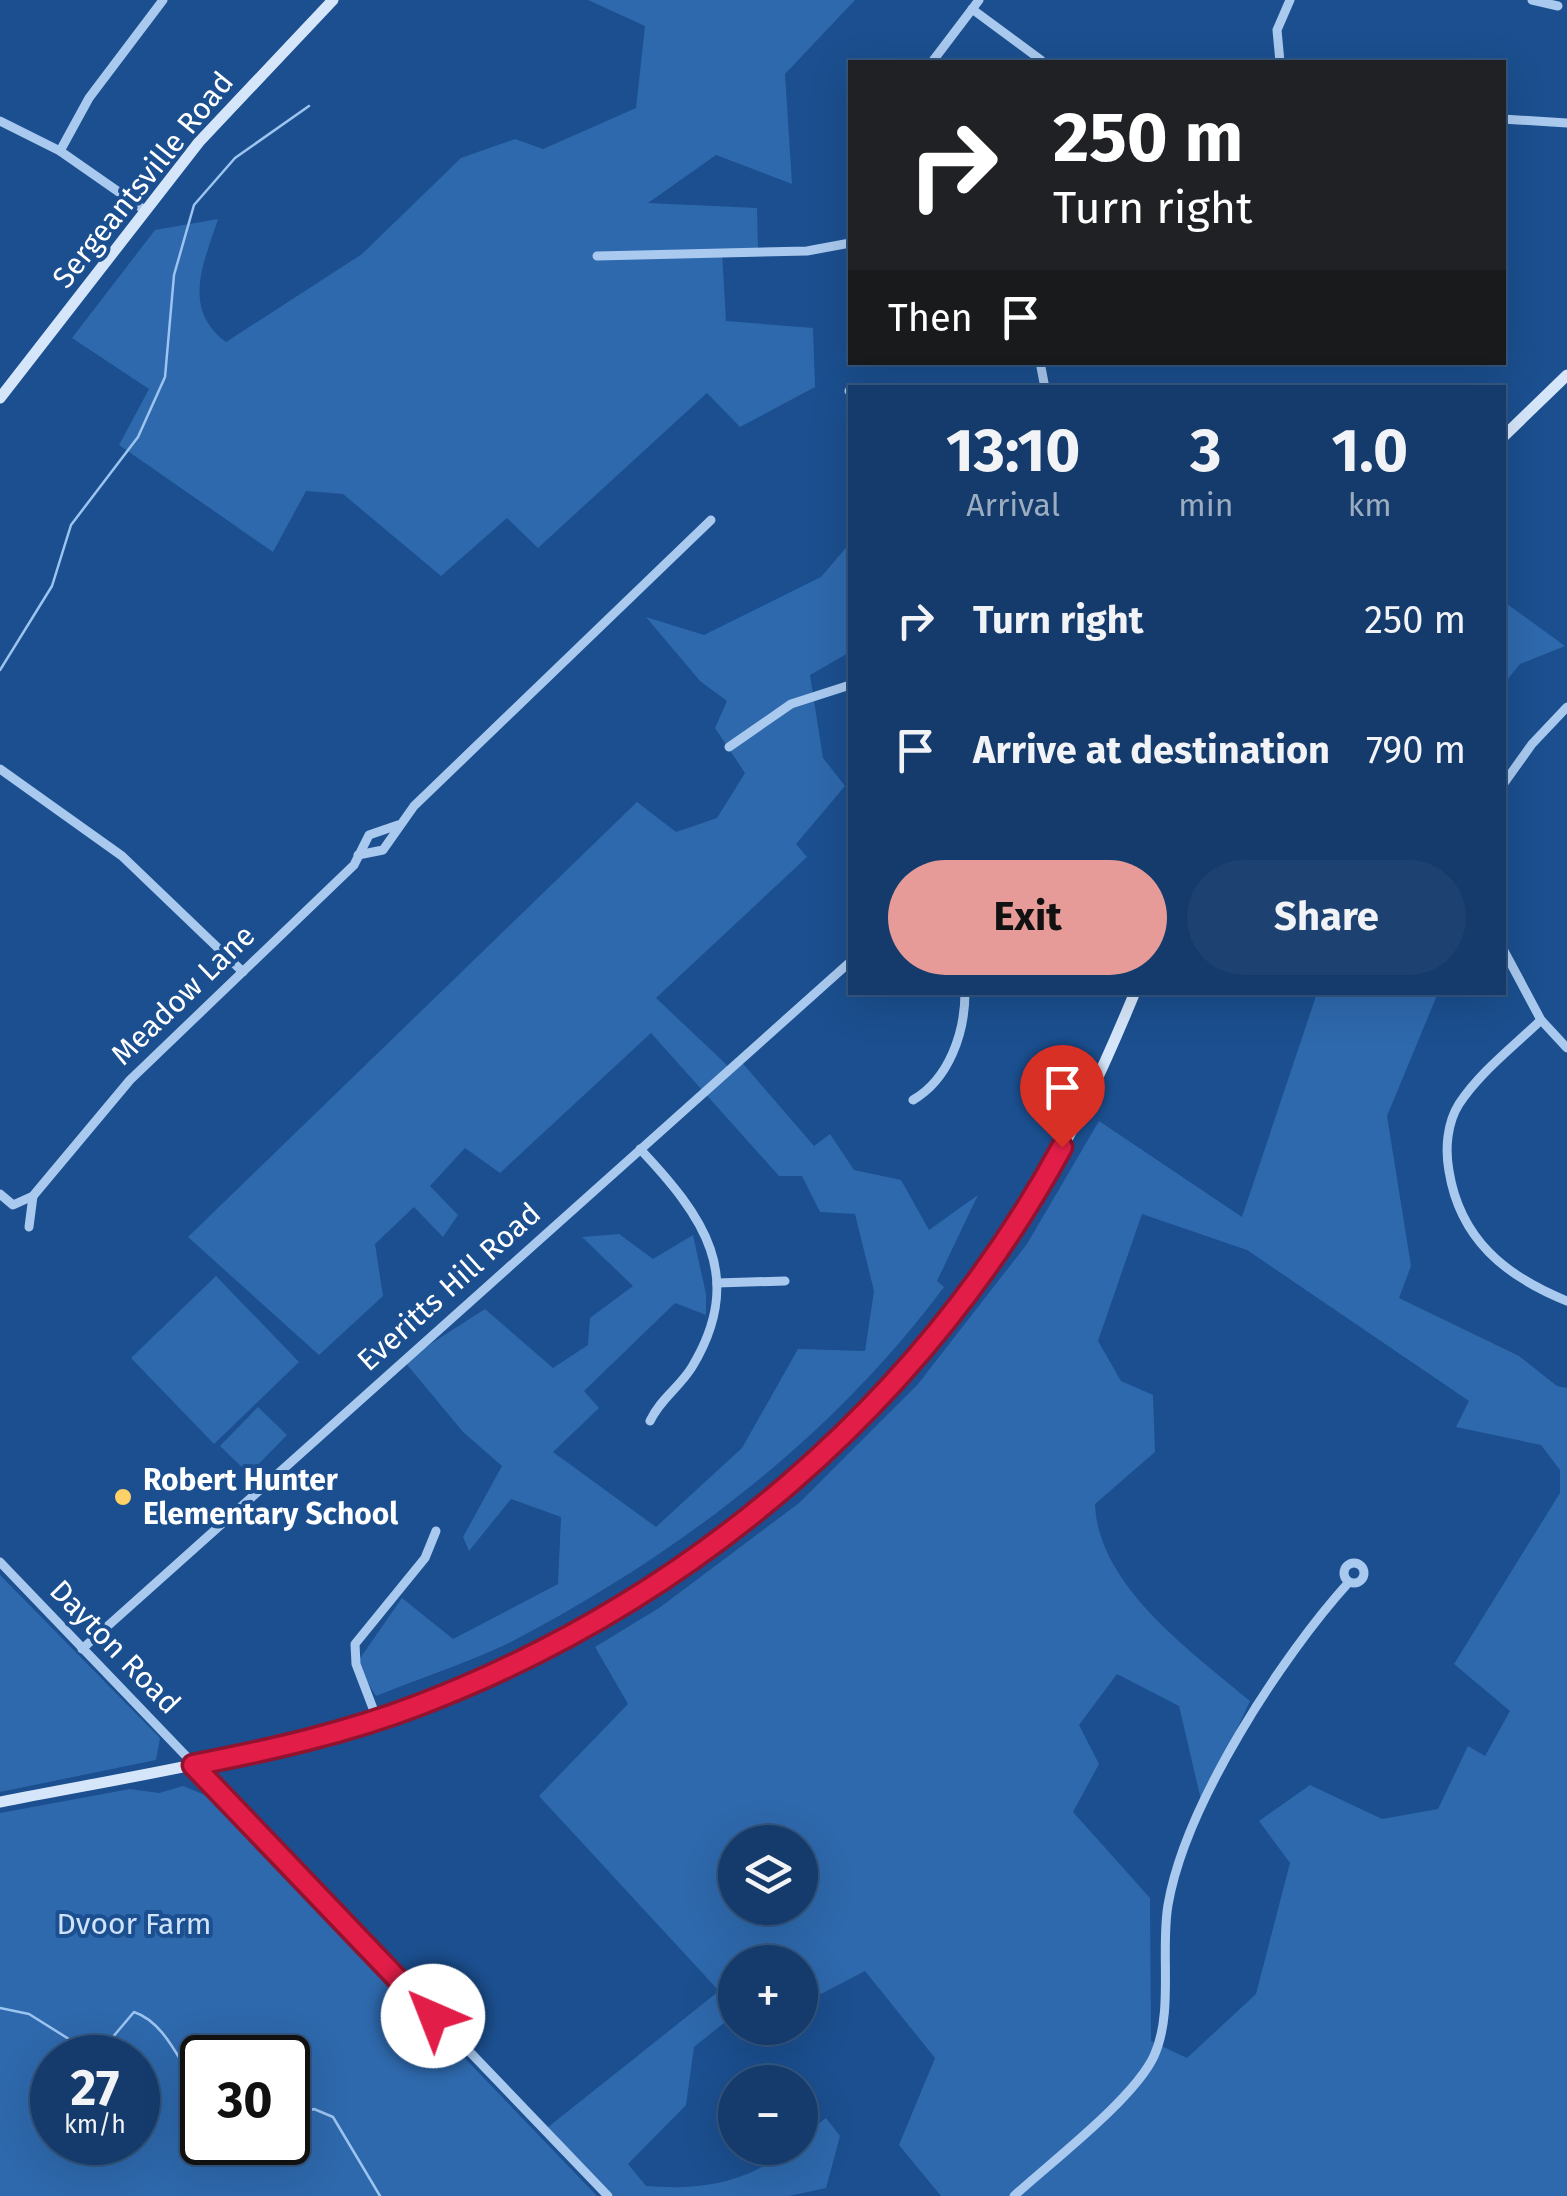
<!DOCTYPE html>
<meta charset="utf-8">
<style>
:root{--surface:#143b6b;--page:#1d4271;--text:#f1f3f6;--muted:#9dadc1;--line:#33557e;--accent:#e69b98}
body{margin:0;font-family:"Fira Sans",sans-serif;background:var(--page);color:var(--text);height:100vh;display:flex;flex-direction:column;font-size:38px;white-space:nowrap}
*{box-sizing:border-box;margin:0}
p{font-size:32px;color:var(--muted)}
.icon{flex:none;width:55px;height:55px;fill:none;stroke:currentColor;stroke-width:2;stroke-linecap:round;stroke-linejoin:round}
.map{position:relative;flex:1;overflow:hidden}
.details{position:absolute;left:848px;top:385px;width:658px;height:610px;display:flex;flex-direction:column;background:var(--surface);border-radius:0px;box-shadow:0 10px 40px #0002,0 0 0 2px var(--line)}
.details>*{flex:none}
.top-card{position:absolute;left:848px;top:60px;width:658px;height:305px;border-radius:0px;box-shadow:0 10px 40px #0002,0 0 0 2px var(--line);background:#202124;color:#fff;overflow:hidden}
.buttons{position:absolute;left:718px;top:1825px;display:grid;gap:20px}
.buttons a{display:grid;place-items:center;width:100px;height:100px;border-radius:50%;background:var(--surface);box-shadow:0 10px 40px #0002,0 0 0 2px var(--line);font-size:50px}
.speed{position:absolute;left:30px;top:2035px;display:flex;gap:20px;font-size:50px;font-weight:700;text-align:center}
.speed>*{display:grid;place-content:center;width:130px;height:130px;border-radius:50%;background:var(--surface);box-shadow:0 10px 40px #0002,0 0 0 2px var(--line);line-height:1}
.speed small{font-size:25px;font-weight:400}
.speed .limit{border:5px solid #111;border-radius:15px;background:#fff;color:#111}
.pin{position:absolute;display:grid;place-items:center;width:85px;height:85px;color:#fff;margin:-102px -42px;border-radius:50% 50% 50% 0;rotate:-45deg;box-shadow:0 0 10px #0007}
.pin .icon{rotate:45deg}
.me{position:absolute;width:110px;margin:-55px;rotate:316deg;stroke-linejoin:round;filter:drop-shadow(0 0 8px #0008)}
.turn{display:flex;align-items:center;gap:35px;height:210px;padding:0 40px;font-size:45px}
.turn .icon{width:130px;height:130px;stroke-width:2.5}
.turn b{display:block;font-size:70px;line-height:85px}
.then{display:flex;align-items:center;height:95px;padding:0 40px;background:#0003;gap:20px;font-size:38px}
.eta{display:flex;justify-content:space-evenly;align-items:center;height:170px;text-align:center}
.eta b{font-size:60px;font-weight:700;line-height:70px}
.action{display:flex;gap:20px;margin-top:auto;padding:20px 40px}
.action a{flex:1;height:115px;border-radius:60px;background:var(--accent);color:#111;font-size:40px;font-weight:700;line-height:115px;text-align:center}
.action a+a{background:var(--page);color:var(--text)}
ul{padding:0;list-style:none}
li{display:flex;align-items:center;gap:30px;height:130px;padding:0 40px}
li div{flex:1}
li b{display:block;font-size:38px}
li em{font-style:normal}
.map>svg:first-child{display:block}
.green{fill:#2e69ad;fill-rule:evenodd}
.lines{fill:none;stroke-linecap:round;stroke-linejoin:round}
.stream{stroke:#9cc4f0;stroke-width:2.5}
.street{stroke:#a9c9ee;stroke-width:9}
.secondary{stroke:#d6e6fa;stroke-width:11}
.route-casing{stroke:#92132f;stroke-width:25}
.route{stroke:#e11d48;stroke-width:18}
.poi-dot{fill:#ffd166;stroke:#1b4f8f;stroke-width:4}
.labels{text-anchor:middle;stroke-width:8;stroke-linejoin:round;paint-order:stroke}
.street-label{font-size:30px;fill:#fff;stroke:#1b4f8f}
.poi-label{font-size:30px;font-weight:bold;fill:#fff;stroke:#1b4f8f;text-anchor:start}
.park-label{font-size:30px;fill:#cfe3fa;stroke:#1b4f8f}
</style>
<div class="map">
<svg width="1567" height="2196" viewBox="0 0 1567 2196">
<rect width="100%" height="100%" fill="#1b4f8f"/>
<!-- green -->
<g class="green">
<path d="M 588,0 L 855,0 L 785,74 L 792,184 L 716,155 L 648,203 L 757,208 L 758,251 L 722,252 L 726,321 L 813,328 L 815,387 L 740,427 L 707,393 L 538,548 L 507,518 L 441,576 L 343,494 L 306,491 L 273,552 L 119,445 L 149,389 L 72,338 L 155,230 L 218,219 C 204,263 181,308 226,342 L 362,254 L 461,158 L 515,139 L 543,149 L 636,108 L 645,26 Z"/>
<path d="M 850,543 L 850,652 L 810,675 L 823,758 L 845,786 L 796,844 L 807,857 L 656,998 L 729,1067 L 739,1059 L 814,1146 L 830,1134 L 854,1170 L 901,1180 L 929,1230 L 978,1195 L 937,1281 L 944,1287 C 831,1439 677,1555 511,1642 C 468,1663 420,1678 376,1696 L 356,1664 L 402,1598 L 453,1639 L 558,1584 L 561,1517 L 511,1499 L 469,1551 L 463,1537 L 502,1466 L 463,1432 L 404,1361 L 485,1309 L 553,1368 L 588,1345 L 590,1318 L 633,1286 L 582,1237 L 619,1234 L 653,1259 L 693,1235 L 706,1294 L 706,1315 L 675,1303 L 584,1391 L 599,1408 L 553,1452 L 656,1527 L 742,1448 L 798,1349 L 865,1351 L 874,1291 L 855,1214 L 820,1212 L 802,1176 L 779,1176 L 651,1033 L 500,1173 L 465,1148 L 430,1186 L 458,1215 L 443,1237 L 414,1207 L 375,1244 L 383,1296 L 319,1355 L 188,1237 L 637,802 L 676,832 L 717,818 L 745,773 L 715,728 L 727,701 L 700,681 L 646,617 L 704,635 L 821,577 Z"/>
<path d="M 1503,601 L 1565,646 L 1520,664 L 1503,685 Z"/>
<path d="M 1317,993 L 1438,993 L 1387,1116 L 1411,1266 L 1399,1298 L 1519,1356 L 1557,1386 L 1567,1388 L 1567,2196 L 941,2196 L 899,2145 L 935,2058 L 865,1971 L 821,1994 L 800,1980 L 800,1962 L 735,1962 L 735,2014 L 694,2047 L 686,2105 L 628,2164 L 646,2186 C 684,2189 723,2187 758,2169 C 774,2161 780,2148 800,2148 L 800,2138 L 826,2118 L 840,2136 L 826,2188 L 789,2196 L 613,2196 L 547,2128 L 719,1991 L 539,1796 L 628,1704 L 595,1647 L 659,1608 L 799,1503 L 918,1384 L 1027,1244 L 1099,1121 L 1242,1217 ZM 1142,1214 L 1247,1250 L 1469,1401 L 1456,1427 L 1541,1445 L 1560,1470 L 1560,1493 L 1454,1664 L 1510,1711 L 1485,1756 L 1468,1746 L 1438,1809 L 1382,1819 L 1310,1785 L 1259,1821 L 1290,1863 L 1256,1994 L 1187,2058 L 1151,2041 L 1150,1898 L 1073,1812 L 1099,1764 L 1079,1725 L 1117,1674 L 1179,1706 L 1202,1804 L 1250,1701 C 1192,1652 1098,1586 1095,1504 L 1155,1452 L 1153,1395 L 1121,1381 L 1098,1341 ZM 735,1842 L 800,1842 L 800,1908 L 735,1908 Z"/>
<path d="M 216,1276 L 299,1362 L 214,1444 L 131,1358 Z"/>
<path d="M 258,1407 L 287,1435 L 249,1474 L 220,1446 Z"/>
<path d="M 0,1575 L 160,1738 L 156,1760 L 0,1792 Z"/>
<path d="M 183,1786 L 217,1800 L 597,2196 L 0,2196 L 0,1813 L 130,1789 L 159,1793 ZM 52,2058 L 138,2058 L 138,2142 L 52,2142 ZM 202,2058 L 288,2058 L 288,2142 L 202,2142 Z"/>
</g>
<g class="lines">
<!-- stream -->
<g class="stream">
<path d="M 0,670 L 52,586 L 71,525 L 138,437 L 165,377 L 174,275 L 194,205 L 235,158 L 309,106"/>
<path d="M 0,2008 L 29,2014 L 80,2046 L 112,2038 L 134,2012 C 167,2023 181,2067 202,2093"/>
<path d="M 288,2118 L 314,2109 L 333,2117 L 380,2196"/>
<path d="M 228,2142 L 231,2154 L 259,2155 L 262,2142"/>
</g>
<!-- street -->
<g class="street">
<path d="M 1532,0 L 1558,6"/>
<path d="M 972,9 L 1041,60"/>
<path d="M 932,62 L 979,0"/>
<path d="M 1280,62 L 1277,30 L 1290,0"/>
<path d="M 1502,119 L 1567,123"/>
<path d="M 0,121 L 60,151 L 146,211"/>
<path d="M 60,151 L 89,98 L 163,0"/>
<path d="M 597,256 L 807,251 L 850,243"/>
<path d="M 1040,362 L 1045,388"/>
<path d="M 849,391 L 850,392"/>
<path d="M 729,747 L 791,704 L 850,685"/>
<path d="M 0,769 L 122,856 L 243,972"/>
<path d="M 1502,786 L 1532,744 L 1567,707"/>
<path d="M 358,855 L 383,850 L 414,806 L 711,520"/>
<path d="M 1502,947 L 1541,1020 L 1567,1048"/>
<path d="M 1541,1020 C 1514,1046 1480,1072 1459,1104 C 1447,1123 1445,1149 1449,1171 C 1460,1239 1505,1276 1567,1301"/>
<path d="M 913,1100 C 949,1079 965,1033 965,992"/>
<path d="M 640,1149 C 703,1216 747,1276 692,1367 C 679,1388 661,1398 650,1421"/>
<path d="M 0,1194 L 13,1205 L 33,1196 L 130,1080 L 354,865 L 369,835 L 398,825"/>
<path d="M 29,1227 L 33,1196"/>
<path d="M 717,1283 L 785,1281"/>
<path d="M 0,1562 L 608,2196"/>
<circle cx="1354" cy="1573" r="10"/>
<path d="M 82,1649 L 850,962"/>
<path d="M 377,1719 L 356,1664 L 355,1644 L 425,1558 L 436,1531"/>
<path d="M 1014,2196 C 1051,2162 1134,2099 1154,2056 C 1174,2012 1160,1952 1168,1905 C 1185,1805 1281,1657 1349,1582"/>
</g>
<!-- secondary -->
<g class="secondary">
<path d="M 0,398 L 199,142 L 333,0"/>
<path d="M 1502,438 L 1567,375"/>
<path d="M 0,1802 C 138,1775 278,1754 411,1708 C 670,1617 892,1426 1035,1195 C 1075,1131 1106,1062 1135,992"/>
</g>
</g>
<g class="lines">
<!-- route casing -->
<g class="route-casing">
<path id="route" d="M 433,2016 L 193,1765 C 270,1750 346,1733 419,1705 C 691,1601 922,1403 1062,1147"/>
</g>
<!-- route -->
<use href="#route" class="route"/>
</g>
<!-- markers -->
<circle class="poi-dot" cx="123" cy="1497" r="10"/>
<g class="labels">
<!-- street labels -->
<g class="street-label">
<text transform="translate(143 180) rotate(-51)" y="10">Sergeantsville Road</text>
<text transform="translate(183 995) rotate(-44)" y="10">Meadow Lane</text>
<text transform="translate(449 1287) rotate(-42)" y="10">Everitts Hill Road</text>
<text transform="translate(115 1647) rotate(46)" y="10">Dayton Road</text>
</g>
<!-- poi labels -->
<g class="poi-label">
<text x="143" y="1490">Robert Hunter<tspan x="143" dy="34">Elementary School</tspan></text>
</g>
<!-- park labels -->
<g class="park-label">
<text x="134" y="1934">Dvoor Farm</text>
</g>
</g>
</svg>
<div class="buttons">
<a><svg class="icon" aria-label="layers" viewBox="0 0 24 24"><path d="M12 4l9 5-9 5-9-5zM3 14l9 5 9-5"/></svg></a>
<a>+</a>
<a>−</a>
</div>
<div class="speed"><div>27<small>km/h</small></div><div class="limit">30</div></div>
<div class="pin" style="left:1062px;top:1147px;background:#d93025"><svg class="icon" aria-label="arrive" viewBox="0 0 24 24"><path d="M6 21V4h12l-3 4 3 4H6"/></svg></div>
<svg class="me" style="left:433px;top:2016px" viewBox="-20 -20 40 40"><circle r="19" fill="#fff"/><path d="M0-13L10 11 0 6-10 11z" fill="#e11d48"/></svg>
<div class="top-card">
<div class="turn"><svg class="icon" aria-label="right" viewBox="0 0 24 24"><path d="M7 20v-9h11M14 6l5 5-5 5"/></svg><div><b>250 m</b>Turn right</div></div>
<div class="then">Then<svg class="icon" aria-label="arrive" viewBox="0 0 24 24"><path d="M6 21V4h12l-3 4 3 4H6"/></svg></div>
</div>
<section class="details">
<div class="eta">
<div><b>13:10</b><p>Arrival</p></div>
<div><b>3</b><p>min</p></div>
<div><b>1.0</b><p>km</p></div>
</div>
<ul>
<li><svg class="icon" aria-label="right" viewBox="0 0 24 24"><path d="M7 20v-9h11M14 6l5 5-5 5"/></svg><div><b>Turn right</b></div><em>250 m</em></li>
<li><svg class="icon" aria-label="arrive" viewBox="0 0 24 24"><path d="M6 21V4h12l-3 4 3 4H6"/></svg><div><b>Arrive at destination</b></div><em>790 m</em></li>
</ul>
<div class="action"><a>Exit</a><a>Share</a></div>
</section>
</div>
